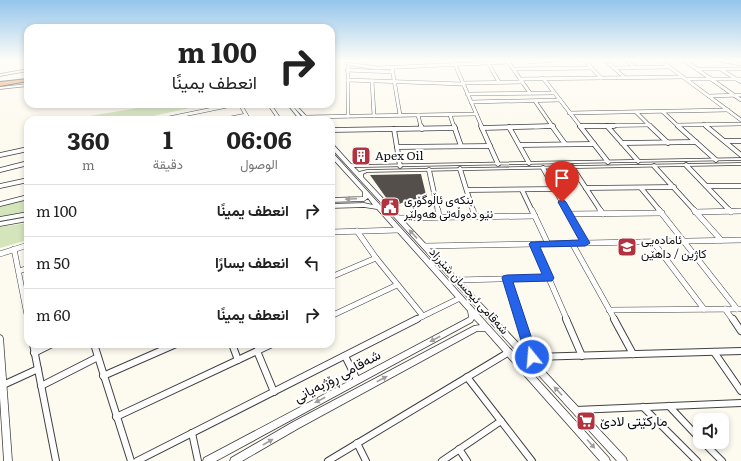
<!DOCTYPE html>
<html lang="ar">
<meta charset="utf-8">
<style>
:root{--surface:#fff;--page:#f2f2f2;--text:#222;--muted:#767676;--line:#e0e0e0}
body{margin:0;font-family:Literata,Vazirmatn,serif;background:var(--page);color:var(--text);direction:rtl;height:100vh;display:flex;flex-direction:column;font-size:15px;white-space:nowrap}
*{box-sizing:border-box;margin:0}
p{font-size:13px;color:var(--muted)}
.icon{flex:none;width:22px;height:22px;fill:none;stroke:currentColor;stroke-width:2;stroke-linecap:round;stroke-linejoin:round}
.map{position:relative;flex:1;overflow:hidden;direction:ltr}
.sheet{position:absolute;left:24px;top:116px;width:311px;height:232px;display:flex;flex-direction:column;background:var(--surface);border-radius:12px;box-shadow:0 2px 6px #0003;direction:rtl}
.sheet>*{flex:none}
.banner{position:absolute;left:24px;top:24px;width:311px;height:84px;border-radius:12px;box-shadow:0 2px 6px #0003;direction:rtl;background:#fff;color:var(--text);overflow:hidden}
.tools{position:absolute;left:693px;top:413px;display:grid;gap:8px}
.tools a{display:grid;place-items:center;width:36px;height:36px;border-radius:8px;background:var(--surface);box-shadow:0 2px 6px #0003;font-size:20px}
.pin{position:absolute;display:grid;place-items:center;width:34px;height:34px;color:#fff;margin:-41px -17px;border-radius:50% 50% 50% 0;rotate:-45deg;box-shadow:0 0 4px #0007}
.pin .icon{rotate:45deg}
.me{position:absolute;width:44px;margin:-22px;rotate:343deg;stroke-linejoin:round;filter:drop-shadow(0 0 3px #0008)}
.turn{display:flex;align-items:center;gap:14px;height:84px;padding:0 12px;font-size:18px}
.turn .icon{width:52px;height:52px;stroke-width:2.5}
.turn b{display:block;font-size:28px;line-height:34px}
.eta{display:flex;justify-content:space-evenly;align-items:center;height:68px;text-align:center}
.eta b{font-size:24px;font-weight:700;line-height:28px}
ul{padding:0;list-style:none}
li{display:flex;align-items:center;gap:12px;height:52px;padding:0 12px;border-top:1px solid var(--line)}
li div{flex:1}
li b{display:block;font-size:15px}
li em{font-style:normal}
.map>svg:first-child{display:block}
.green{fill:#d4e5bc}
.building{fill:#554f4b}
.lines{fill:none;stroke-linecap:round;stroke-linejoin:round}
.minor-far3-casing{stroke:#414141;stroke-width:4}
.minor-far2-casing{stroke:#414141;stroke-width:5.5}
.minor-far1-casing{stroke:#414141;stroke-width:6}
.minor-casing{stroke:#414141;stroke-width:8}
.tertiary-casing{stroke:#414141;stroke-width:1.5}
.motorway-casing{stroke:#1f1f1f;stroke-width:2}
.minor-far3{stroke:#fff;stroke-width:3}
.minor-far2{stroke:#fff;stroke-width:4}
.minor-far1{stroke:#fff;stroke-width:5}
.minor{stroke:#fff;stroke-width:6}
.tertiary{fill:#fff;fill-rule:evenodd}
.motorway{fill:#e69965;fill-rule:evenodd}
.oneway{fill:#9f9f9f}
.route{fill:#2563eb;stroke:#184099}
.labels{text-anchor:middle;stroke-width:4;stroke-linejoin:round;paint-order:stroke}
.poi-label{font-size:12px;fill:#0e0e0e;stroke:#fff;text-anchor:start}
.street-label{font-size:12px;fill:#0e0e0e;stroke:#fff}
.near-street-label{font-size:14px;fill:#0e0e0e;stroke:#fff}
.near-poi-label{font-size:14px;fill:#0e0e0e;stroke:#fff;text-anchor:start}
</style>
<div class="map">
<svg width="741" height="461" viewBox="0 0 741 461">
<rect width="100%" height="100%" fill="#fdfaf0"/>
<!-- green -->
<g class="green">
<path d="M 162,104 L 209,104 L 134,120 L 66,120 Z"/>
<path d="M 28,197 L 28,213 L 0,219 L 0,204 Z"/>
<path d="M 28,223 L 28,240 L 0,248 L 0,227 Z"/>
</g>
<!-- building -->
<path class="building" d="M 421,174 L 428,203 L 405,202 L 392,206 L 370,175 Z"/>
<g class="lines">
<!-- minor-far3 casing -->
<g class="minor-far3-casing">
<g id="minor-far3">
<path d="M 453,60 L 482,127"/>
<path d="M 507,60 L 530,93"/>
<path d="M 584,60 L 601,78"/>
<path d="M 605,60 L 624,77"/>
<path d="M 626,60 L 635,68"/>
<path d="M 660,60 L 741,120"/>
<path d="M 684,60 L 741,100"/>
<path d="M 718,60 L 741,64"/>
<path d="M 684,61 L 693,60"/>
<path d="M 530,62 L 553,60"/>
<path d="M 488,63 L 499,82"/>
<path d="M 392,68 L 400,115"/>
<path d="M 614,68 L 669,67"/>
<path d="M 514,69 L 592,68"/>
<path d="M 697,69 L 741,69"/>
<path d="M 347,70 L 393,72"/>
<path d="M 722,70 L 741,82"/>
<path d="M 543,78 L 581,127"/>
<path d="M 520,79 L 682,77"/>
<path d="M 687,79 L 741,79"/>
<path d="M 348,80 L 463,84"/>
<path d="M 372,81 L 374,116"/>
<path d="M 462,83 L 522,82"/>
<path d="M 467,94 L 554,93"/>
<path d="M 709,96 L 741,95"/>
<path d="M 535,101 L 553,127"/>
<path d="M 471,102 L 560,100"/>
<path d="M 240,104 L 249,120"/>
<path d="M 269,104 L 280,120"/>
<path d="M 662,111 L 679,127"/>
<path d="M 636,112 L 651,127"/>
<path d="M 569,113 L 728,110"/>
<path d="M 418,115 L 421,127"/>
<path d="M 450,115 L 454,127"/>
<path d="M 348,116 L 348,64 L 378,68 L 509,62"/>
<path d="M 305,117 L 476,114"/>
<path d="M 170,120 L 169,118 L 237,104"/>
<path d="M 221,120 L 246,115"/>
<path d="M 704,124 L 707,127"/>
<path d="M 677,125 L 741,124"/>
<path d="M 580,126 L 650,125"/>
<path d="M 535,127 L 553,126"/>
</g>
</g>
<!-- minor-far2 casing -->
<g class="minor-far2-casing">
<g id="minor-far2">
<path d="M 421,126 L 422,129"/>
<path d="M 454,126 L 461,146"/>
<path d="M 481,126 L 498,164"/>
<path d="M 552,126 L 565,144"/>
<path d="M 580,126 L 608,162"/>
<path d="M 580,126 L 614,126"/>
<path d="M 607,126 L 638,161"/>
<path d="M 650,126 L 668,143"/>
<path d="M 678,126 L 716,160"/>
<path d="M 706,126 L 741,155"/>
<path d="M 509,127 L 529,163"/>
<path d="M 482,128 L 553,126"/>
<path d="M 394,129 L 400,166"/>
<path d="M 331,130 L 455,128"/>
<path d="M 725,141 L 741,141"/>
<path d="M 622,143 L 696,142"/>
<path d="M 520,145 L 594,144"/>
<path d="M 397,147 L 490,146"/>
<path d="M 0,155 L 28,149"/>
<path d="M 686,165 L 730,211"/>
<path d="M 654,166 L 695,211"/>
<path d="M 572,167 L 601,211"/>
<path d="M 543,168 L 567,211"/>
<path d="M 460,169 L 473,211"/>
<path d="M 0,170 L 28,163"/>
<path d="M 429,170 L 438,211"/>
<path d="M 0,186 L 28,180"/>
<path d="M 707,186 L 741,186"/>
<path d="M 586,188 L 674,187"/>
<path d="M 641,188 L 660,211"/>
<path d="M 467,190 L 555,189"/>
<path d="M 522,190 L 532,211"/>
<path d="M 0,204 L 28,197"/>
<path d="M 732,211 L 741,211"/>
</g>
</g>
<!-- minor-far1 casing -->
<g class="minor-far1-casing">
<g id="minor-far1">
<path d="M 438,210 L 439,217"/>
<path d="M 473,210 L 475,217"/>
<path d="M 532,210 L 548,244"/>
<path d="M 567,210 L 585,243"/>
<path d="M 600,210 L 603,214"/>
<path d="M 659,210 L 737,309"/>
<path d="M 694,210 L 721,240"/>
<path d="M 729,210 L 731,212"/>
<path d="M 695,212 L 741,211"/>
<path d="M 569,214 L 662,213"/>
<path d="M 399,218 L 535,216"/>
<path d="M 357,231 L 376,258 L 423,316"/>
<path d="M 331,232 L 399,230"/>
<path d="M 653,242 L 704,309"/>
<path d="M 572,243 L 615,320"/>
<path d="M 534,244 L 567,320"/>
<path d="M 425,246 L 741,240"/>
<path d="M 14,249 L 28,320"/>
<path d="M 0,254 L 28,245"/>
<path d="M 19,271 L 28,268"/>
<path d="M 331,277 L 376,258"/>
<path d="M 507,278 L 520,320"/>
<path d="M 456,280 L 549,278"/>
<path d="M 725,309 L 733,320"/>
<path d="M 609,310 L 741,309"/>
<path d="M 331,316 L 397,285"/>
<path d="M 415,320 L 460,298"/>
</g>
</g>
<!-- minor casing -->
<g class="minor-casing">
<g id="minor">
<path d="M 520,319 L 532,357"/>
<path d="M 566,319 L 582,356"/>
<path d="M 614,319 L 633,354"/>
<path d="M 733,319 L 741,331"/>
<path d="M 33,344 L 56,461"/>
<path d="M 94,344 L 131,461"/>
<path d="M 232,344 L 238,360"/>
<path d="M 257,351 L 274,392"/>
<path d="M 714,352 L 741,391"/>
<path d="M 34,353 L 52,344"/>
<path d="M 345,356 L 357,380"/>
<path d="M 528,359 L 532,357 L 741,351"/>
<path d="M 103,376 L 176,344"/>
<path d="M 467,377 L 532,461"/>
<path d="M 3,385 L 38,369"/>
<path d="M 41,386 L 98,357"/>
<path d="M 669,406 L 700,439"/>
<path d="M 643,407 L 697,461"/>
<path d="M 576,410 L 741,403"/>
<path d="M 116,417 L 272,344"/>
<path d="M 192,433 L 198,461"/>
<path d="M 703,442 L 722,461"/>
<path d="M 357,443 L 366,461"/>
<path d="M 459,449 L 467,461"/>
<path d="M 137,461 L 417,319"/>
<path d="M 328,461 L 509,352"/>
<path d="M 442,461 L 501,421"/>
</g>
</g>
<!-- tertiary casing -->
<g class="tertiary-casing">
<g id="tertiary">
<path d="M 28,69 L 28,71 L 0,76 L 0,74 Z"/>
<path d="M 28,84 L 28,86 L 0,89 L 0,87 Z"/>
<path d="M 287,104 L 291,104 L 304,120 L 300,120 Z"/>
<path d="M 291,104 L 295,104 L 310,120 L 306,120 Z"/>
<path d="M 331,144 L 333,144 L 351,164 L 361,165 L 741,158 L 741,160 L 361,167 L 354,167 L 359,172 L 367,170 L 741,163 L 741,165 L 367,172 L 363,174 L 363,177 L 626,458 L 627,461 L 617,461 L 331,148 Z"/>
<path d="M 331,153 L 333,153 L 609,458 L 610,461 L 600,461 L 485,331 L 477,331 L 299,428 L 242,461 L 230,461 L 231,458 L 293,422 L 474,326 L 480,325 L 474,319 L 472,322 L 216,461 L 203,461 L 204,458 L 468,318 L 469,317 L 468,311 L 377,209 L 364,207 L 331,208 L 331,204 L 364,203 L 373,205 L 368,198 L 364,201 L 331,202 L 331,198 L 363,197 L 363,192 L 331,157 Z"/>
<path d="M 28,212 L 28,216 L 0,221 L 0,217 Z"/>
<path d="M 28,217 L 28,221 L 0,226 L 0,222 Z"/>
<path d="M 0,335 L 2,336 L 3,338 L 12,461 L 4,461 L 0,398 Z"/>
</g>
</g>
<!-- motorway casing -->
<g class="motorway-casing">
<path id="motorway" d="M 28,79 L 28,81 L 0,86 L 0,82 Z"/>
</g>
<!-- minor-far3 -->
<use href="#minor-far3" class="minor-far3"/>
<!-- minor-far2 -->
<use href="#minor-far2" class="minor-far2"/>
<!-- minor-far1 -->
<use href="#minor-far1" class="minor-far1"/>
<!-- minor -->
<use href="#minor" class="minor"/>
<!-- tertiary -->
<use href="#tertiary" class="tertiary"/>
<!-- motorway -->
<use href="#motorway" class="motorway"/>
</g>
<!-- one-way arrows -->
<defs><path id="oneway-solid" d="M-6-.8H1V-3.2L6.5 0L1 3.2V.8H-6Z"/></defs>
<g class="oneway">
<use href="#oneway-solid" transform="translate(351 199) rotate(178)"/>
<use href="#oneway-solid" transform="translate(413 234) rotate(-133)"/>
<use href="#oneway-solid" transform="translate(435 339) rotate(152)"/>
<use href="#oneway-solid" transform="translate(382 379) rotate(-28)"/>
<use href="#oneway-solid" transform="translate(558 391) rotate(-133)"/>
<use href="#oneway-solid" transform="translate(320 400) rotate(152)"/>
<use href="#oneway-solid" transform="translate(268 442) rotate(-30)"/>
<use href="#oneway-solid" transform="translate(591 444) rotate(48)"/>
</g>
<!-- sky -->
<linearGradient id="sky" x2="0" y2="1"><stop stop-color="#95c5eb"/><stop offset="0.48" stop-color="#fefdf8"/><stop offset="1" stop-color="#fefdf8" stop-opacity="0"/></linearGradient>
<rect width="741" height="125" fill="url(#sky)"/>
<!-- route -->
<path class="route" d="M 562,199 L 566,202 L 590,243 L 585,246 L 540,247 L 554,278 L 552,281 L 513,282 L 538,357 L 536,361 L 532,362 L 527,361 L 526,357 L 502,278 L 503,276 L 507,275 L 542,274 L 529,244 L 531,242 L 579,240 L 558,202 Z"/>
<!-- icons -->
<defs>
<g id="building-square" transform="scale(1)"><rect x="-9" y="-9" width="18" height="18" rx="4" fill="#b13340" stroke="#fff"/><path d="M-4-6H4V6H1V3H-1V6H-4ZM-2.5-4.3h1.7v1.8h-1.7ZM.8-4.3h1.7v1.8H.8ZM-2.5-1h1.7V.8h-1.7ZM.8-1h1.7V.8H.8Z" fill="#fff"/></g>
<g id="civic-square" transform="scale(1)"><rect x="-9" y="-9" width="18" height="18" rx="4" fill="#b13340" stroke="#fff"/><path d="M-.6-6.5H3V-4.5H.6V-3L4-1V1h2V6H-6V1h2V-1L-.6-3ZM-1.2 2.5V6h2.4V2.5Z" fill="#fff"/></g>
<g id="school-square" transform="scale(1)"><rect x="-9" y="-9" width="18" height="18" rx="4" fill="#b13340" stroke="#fff"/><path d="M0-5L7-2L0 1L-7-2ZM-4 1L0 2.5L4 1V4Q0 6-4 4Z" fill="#fff"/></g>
<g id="supermarket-square" transform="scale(1)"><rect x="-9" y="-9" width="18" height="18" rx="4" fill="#b13340" stroke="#fff"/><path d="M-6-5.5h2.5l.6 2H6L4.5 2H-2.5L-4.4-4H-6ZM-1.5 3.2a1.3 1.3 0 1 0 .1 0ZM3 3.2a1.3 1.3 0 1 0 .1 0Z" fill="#fff"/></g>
</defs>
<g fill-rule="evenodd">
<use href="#building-square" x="361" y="156"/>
<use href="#civic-square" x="390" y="207"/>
<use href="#school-square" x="627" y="247"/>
<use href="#supermarket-square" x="586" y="421"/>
</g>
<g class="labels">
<!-- poi labels -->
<g class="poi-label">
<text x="375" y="160">Apex Oil</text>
<text x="404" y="204">بنکەی ئاڵوگۆڕی<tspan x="404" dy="14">نێو دەوڵەتی هەولێر</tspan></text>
<text x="641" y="244">ئامادەيی<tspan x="641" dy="14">کاژين / داهێن</tspan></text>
</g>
<!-- street labels -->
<g class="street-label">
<text transform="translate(469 291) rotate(48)" y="4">شەقامی ئیحسان شێرزاد</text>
</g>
<!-- near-street labels -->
<g class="near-street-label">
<text transform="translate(337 376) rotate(-28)" y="5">شەقامی ڕۆژبەیانی</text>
</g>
<!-- near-poi labels -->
<g class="near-poi-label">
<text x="600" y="426">مارکێتی لادێ</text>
</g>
</g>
</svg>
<div class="tools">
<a><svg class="icon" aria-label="sound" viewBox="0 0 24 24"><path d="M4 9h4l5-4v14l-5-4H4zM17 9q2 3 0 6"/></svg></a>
</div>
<div class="pin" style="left:562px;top:202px;background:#d93025"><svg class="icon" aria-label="arrive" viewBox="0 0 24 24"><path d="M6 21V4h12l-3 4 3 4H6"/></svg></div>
<svg class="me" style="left:532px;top:357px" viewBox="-20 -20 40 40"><circle r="17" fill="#2563eb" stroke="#fff" stroke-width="3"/><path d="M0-11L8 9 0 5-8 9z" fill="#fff"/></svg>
<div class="banner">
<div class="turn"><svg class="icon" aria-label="right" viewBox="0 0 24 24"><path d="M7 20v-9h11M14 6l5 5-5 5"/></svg><div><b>100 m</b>انعطف يمينًا</div></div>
</div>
<section class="sheet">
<div class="eta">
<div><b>06:06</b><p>الوصول</p></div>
<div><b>1</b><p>دقيقة</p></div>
<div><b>360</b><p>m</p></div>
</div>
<ul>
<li><svg class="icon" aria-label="right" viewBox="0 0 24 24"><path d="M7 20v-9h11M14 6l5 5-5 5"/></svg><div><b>انعطف يمينًا</b></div><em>100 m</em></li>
<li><svg class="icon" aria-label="left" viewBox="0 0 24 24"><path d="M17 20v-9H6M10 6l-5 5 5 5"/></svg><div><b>انعطف يسارًا</b></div><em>50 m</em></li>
<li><svg class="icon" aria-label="right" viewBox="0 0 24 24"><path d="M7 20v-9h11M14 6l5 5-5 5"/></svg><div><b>انعطف يمينًا</b></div><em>60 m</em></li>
</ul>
</section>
</div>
